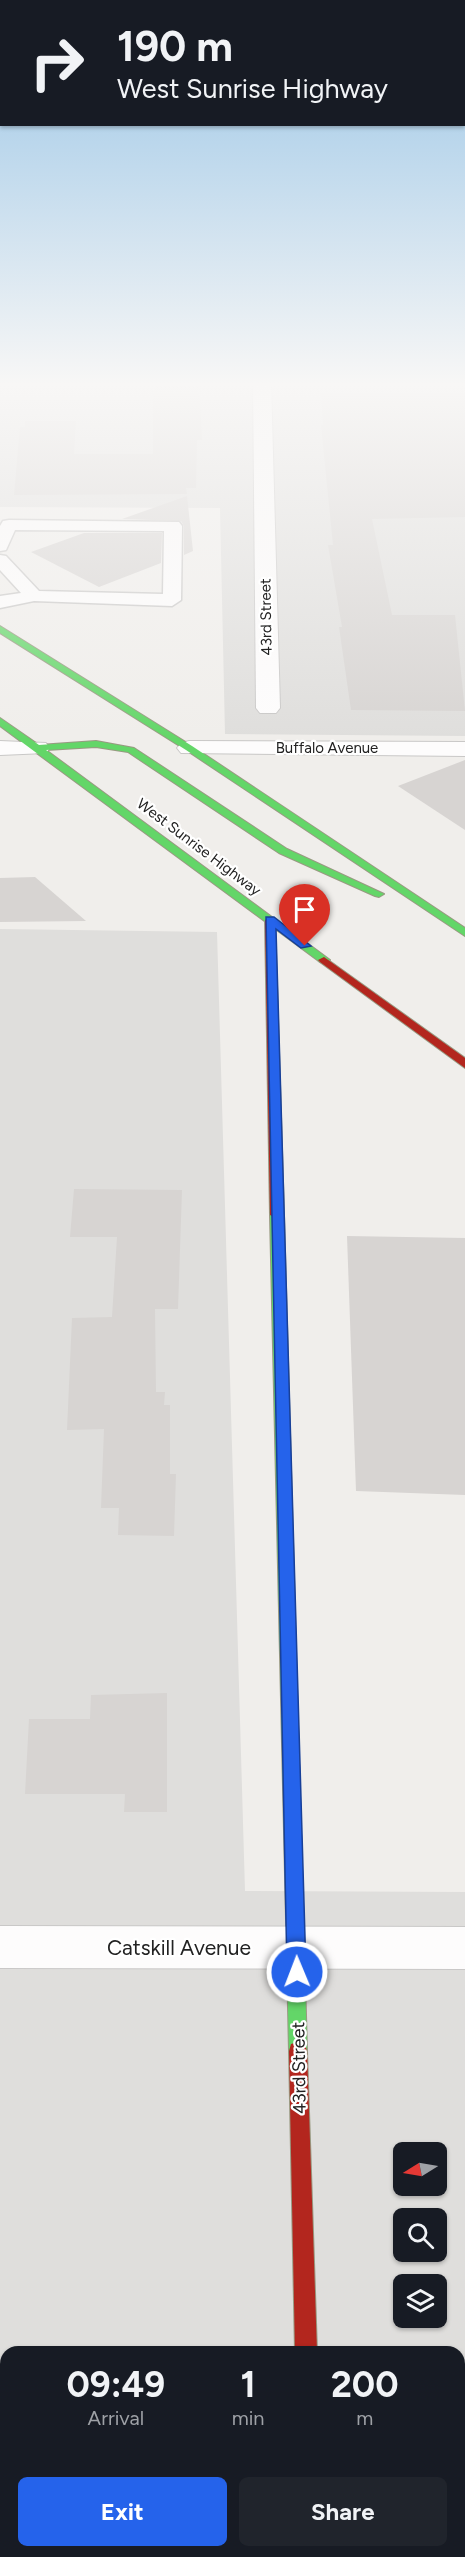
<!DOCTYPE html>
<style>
:root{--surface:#171b24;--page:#20242c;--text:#f1f3f6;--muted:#9ea1a6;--accent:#2563eb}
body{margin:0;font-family:Figtree,sans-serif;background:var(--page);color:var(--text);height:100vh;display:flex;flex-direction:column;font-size:22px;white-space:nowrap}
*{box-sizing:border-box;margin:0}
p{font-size:20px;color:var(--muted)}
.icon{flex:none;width:33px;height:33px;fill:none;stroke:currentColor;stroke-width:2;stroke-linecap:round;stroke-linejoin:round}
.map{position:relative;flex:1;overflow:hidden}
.details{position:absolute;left:0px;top:2346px;width:465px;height:212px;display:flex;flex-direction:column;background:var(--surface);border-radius:18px 18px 0 0;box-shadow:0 2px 4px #0004}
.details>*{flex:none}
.banner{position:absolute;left:0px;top:0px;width:465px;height:126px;box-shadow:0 2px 4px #0004;background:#171b24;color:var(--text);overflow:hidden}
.needle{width:39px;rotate:259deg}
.fabs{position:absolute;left:393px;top:2142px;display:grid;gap:12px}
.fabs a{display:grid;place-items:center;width:54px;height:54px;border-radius:9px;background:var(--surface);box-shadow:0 2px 4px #0004;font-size:30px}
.pin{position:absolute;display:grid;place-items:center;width:51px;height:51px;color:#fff;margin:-62px -26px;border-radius:50% 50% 50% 0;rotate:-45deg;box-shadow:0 0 6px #0007}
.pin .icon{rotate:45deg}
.me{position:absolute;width:66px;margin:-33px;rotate:359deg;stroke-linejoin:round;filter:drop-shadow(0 0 4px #0008)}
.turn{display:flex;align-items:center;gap:21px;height:126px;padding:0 18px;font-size:27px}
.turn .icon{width:78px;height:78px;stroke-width:2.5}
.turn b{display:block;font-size:42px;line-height:51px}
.eta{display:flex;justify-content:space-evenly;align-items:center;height:102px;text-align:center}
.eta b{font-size:36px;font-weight:700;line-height:42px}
.primary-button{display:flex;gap:12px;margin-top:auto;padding:12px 18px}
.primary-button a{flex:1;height:69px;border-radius:9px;background:var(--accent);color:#fff;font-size:24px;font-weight:700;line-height:69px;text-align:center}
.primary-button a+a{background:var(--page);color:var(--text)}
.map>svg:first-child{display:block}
.residential{fill:#dfdedc;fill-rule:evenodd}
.building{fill:#d7d4d2}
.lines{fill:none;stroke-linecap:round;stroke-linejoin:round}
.lane-casing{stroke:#c9c8c7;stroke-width:3}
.street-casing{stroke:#c9c8c7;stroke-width:2}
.fast-casing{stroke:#999a82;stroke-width:2}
.jam-casing{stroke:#999a82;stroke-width:2}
.lane{fill:#fdfcfc;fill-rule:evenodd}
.street{fill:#fdfcfc;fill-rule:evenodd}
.fast{fill:#63d668;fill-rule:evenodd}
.jam{fill:#b3261e;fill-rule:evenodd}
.route{fill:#2563eb;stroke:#184099;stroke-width:1.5}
.labels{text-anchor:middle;stroke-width:4.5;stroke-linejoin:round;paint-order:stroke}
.far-street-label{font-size:15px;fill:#222;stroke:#fff}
.street-label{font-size:18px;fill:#222;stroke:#fff}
.near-street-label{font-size:21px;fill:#222;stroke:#fff}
</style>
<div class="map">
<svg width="465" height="2557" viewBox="0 0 465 2557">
<rect width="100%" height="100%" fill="#f0eeeb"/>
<!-- residential -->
<g class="residential">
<path d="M 0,381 L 465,381 L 465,736 L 225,734 L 220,508 L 0,507 Z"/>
<path d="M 0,929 L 217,932 L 245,1891 L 465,1892 L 465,2557 L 0,2557 ZM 404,2152 L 436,2152 L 436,2186 L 404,2186 ZM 404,2218 L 436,2218 L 436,2252 L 404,2252 ZM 404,2284 L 436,2284 L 436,2318 L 404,2318 ZM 6,2352 L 459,2352 L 459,2552 L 6,2552 Z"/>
</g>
<!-- building -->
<g class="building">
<path d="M 156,381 L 199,381 L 202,440 L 197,440 L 196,488 L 186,488 L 187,494 L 14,495 L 20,427 L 25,427 L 25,421 L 76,421 L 74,454 L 153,454 L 153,390 L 156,390 Z"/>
<path d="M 465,392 L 465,517 L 372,519 L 392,615 L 455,615 L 465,711 L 351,710 L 339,627 L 342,627 L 328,545 L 333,545 L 321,425 L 323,425 L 321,393 Z"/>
<path d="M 187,496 L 193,551 L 184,555 L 184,526 L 181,521 L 122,519 Z"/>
<path d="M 84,533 L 162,533 L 161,563 L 99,587 L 31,552 Z"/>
<path d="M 465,760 L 465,830 L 398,786 Z"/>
<path d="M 35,877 L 86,921 L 0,922 L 0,878 Z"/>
<path d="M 74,1189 L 182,1190 L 178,1309 L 155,1309 L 156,1392 L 165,1392 L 164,1405 L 170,1405 L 170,1474 L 176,1474 L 174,1536 L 118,1535 L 119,1508 L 101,1508 L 104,1429 L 67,1430 L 72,1318 L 112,1317 L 117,1237 L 70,1237 Z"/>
<path d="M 347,1236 L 465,1238 L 465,1495 L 356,1491 Z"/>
<path d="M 167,1693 L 167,1812 L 124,1812 L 125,1794 L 25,1794 L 29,1719 L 90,1719 L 91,1695 Z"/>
</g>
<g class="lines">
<!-- lane casing -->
<g class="lane-casing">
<path id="lane" d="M 9,520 L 179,522 L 182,526 L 181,600 L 172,606 L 34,601 L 0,608 L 0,596 L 21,593 L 0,570 L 0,555 L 6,556 L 39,591 L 163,594 L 164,531 L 15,530 L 6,550 L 0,551 L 0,526 L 3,521 Z"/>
</g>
<!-- street casing -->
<g class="street-casing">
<g id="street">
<path d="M 253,381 L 271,381 L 280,708 L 276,713 L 260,713 L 256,708 Z"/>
<path d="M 0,741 L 46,743 L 50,748 L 46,753 L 0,755 Z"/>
<path d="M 189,741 L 465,742 L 465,756 L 181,753 L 177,748 L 181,743 Z"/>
<path d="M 0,1926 L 465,1927 L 465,1969 L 0,1968 Z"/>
<path d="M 283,2552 L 338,2552 L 339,2557 L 283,2557 Z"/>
</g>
</g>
<!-- fast casing -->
<g class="fast-casing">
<g id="fast">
<path d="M 0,626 L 192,746 L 465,928 L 465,936 L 186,750 L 0,633 Z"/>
<path d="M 0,718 L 39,745 L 96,741 L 134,748 L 287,849 L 384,894 L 379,897 L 375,896 L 279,853 L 128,752 L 96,747 L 46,750 L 330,960 L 324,963 L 320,962 L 0,726 Z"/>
<path d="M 277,1211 L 284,1215 L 307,2051 L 305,2058 L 298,2060 L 291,2058 L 289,2051 L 270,1215 Z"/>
</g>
</g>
<!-- jam casing -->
<g class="jam-casing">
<g id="jam">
<path d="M 270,917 L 275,920 L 284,1215 L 277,1219 L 270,1215 L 265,920 Z"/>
<path d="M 324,957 L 465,1058 L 465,1068 L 320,962 L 318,960 Z"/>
<path d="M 298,2042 L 305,2044 L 307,2051 L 317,2352 L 295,2352 L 289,2051 L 291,2044 Z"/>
</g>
</g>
<!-- lane -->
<use href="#lane" class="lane"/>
<!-- street -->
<use href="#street" class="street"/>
<!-- fast -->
<use href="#fast" class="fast"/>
<!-- jam -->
<use href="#jam" class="jam"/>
</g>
<!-- sky -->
<linearGradient id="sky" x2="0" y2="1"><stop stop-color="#97c4e6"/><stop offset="0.52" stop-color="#f8f7f6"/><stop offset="1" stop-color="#f8f7f6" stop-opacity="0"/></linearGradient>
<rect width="465" height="739" fill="url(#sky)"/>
<!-- route -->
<path class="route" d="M 266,917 L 274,917 L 311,946 L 301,948 L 276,929 L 306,1972 L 303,1978 L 297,1980 L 290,1978 L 287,1972 Z"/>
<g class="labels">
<!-- far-street labels -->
<g class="far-street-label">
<text transform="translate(266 617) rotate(-91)" y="5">43rd Street</text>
<text x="327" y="753">Buffalo Avenue</text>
<text transform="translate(199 847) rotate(37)" y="5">West Sunrise Highway</text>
</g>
<!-- street labels -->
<g class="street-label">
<text transform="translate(299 2068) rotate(-91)" y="6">43rd Street</text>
</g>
<!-- near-street labels -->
<g class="near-street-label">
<text x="179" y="1955">Catskill Avenue</text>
</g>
</g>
</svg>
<div class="fabs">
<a><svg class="needle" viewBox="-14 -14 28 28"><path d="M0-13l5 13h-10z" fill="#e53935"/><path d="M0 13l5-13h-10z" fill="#9ea1a6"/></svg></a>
<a><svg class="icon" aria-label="search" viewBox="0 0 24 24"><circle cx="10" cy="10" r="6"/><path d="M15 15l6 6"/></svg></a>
<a><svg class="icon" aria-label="layers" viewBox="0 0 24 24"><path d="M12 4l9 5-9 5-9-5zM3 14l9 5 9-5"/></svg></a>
</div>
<div class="pin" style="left:305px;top:946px;background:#d93025"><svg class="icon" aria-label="arrive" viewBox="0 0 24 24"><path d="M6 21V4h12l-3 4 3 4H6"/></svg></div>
<svg class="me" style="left:297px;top:1972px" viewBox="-20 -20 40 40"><circle r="17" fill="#2563eb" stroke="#fff" stroke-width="3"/><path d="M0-11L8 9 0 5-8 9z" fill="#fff"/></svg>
<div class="banner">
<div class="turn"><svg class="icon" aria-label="right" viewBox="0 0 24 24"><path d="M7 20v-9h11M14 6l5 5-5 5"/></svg><div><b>190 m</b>West Sunrise Highway</div></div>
</div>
<section class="details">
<div class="eta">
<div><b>09:49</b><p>Arrival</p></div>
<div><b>1</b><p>min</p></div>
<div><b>200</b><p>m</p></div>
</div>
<div class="primary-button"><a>Exit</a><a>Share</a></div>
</section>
</div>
